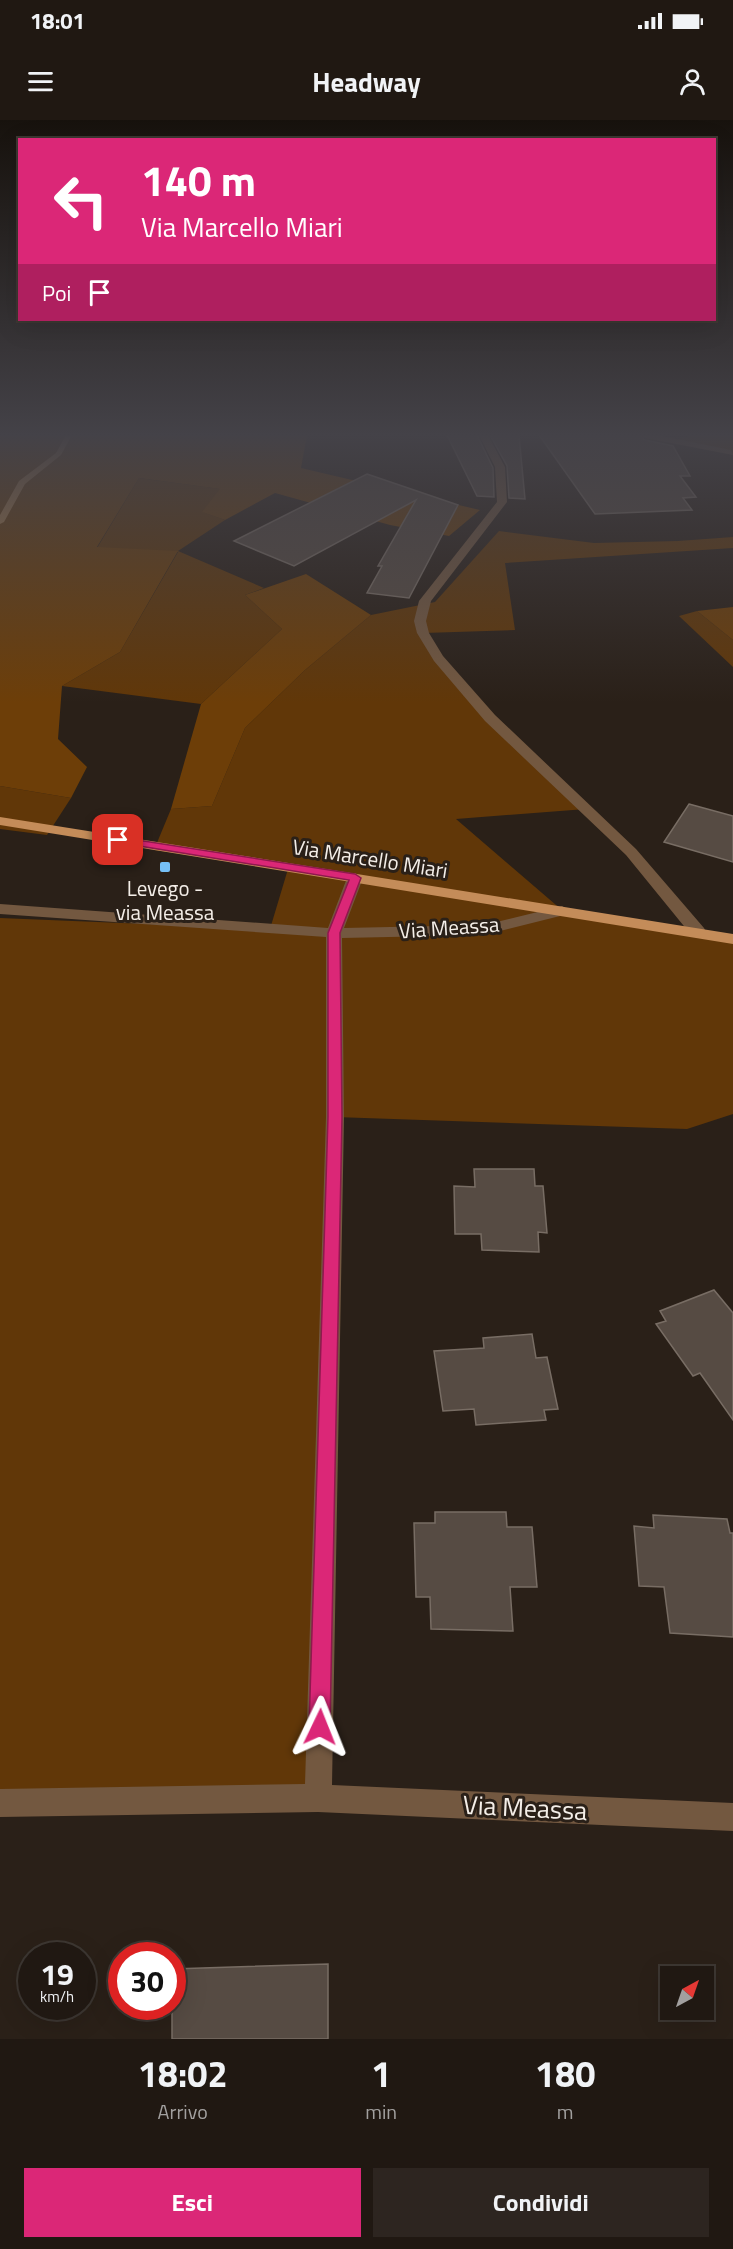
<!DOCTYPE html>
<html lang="it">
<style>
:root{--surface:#201812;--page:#2d2520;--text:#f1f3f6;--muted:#a2a09f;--line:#3d3732;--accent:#db2777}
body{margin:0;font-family:"Titillium Web",sans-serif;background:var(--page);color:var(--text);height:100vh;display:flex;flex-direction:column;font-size:22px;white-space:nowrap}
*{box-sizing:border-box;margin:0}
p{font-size:20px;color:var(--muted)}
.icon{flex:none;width:33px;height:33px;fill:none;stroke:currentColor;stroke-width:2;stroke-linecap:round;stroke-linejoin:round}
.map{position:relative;height:1919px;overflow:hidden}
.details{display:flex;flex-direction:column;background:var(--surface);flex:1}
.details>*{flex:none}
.top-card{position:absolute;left:18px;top:18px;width:698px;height:183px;border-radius:0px;box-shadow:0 6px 24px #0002,0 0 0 2px var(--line);background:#db2777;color:#fff;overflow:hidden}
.needle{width:39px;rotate:40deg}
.controls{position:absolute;left:660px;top:1846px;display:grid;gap:12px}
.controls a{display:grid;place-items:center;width:54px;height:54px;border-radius:0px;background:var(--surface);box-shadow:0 6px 24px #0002,0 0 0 2px var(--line);font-size:30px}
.speed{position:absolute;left:18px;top:1822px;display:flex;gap:12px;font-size:30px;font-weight:700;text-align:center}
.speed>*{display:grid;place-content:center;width:78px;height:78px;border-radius:50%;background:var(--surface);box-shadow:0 6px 24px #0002,0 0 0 2px var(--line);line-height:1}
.speed small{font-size:15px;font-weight:400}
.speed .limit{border:9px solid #d22;background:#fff;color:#111}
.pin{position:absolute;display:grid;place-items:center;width:51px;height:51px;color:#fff;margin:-26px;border-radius:12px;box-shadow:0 3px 9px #0006}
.me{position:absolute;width:66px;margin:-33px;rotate:2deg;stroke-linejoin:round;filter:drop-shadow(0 0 4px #0008)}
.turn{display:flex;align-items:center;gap:21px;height:126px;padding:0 24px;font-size:27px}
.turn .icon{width:78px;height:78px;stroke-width:2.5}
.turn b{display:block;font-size:42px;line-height:51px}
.then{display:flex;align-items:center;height:57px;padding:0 24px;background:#0003;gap:12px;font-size:22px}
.eta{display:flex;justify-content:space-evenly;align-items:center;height:102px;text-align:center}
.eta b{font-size:36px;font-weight:700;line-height:42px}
.action{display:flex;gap:12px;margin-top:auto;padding:12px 24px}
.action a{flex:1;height:69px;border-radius:0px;background:var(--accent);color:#fff;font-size:24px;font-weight:700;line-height:69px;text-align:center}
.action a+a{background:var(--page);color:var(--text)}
.status{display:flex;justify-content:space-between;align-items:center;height:42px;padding:0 30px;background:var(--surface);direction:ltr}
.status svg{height:16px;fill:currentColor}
header{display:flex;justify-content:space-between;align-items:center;height:78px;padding:0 24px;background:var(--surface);font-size:27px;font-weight:700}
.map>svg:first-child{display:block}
.green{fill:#613708}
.forest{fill:#6d3e08}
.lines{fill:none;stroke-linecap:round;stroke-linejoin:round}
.stream{fill:#b0824d;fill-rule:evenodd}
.building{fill:#564b43;stroke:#786d64;stroke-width:1.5}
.minor{fill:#735840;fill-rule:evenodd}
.major{fill:#c48c59;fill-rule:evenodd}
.route{fill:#db2777;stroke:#8e194d;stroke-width:1.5}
.poi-dot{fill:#76c0f7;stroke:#2a2018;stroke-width:2}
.labels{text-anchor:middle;stroke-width:6;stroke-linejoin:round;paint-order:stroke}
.street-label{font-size:21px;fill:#f4eee8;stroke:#2a2018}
.poi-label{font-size:21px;fill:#f4eee8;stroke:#2a2018}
.near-street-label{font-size:26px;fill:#f4eee8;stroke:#2a2018}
</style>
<div class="status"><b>18:01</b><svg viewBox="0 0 49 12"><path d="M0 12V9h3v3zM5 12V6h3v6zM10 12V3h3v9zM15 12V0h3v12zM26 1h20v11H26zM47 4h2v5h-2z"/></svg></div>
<header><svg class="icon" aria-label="menu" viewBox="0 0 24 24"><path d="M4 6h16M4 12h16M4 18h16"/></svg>Headway<svg class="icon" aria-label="person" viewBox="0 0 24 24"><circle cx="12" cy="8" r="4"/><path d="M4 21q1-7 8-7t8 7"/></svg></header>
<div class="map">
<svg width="733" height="1919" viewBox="0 0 733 1919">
<rect width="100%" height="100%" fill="#2a2018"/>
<!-- green -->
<g class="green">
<path d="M 693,315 L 733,315 L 733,336 L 730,333 L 672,321 Z"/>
<path d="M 139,358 L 221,369 L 203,392 L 225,400 L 178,431 L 264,468 L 245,475 L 282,509 L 201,584 L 62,566 L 120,532 L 178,432 L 97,428 Z"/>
<path d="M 499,411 L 594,423 L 678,421 L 733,417 L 733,428 L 505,443 L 515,510 L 424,513 L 438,538 L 586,689 L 456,699 L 563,791 L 733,819 L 733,994 L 687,1009 L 335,997 L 318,1678 L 0,1683 L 0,798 L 270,809 L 288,749 L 154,730 L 171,689 L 212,686 L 245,608 L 305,550 L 371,495 L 435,482 Z"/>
<path d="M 697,491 L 733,520 L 733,547 L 679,496 Z"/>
<path d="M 0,666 L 71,678 L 47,715 L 0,709 Z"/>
</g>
<!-- forest -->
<g class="forest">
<path d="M 0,315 L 307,315 L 301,348 L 480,390 L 449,416 L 390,405 L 275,373 L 225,400 L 202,392 L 220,369 L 139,358 L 97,427 L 178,431 L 120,532 L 62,566 L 58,619 L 87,647 L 71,678 L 0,666 Z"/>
<path d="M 306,454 L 371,495 L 305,550 L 245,608 L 212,686 L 171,689 L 201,584 L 282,509 L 245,475 Z"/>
<path d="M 733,487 L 733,520 L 697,491 Z"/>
</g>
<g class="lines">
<!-- stream -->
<path class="stream" d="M 66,315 L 72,315 L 61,335 L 25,364 L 4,402 L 0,404 L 0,395 L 19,361 L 56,333 Z"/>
</g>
<!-- building -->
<g class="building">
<path d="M 447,315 L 477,315 L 493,348 L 494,377 L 477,376 Z"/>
<path d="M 490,315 L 519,315 L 525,379 L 509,378 L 507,346 Z"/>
<path d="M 539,315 L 639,315 L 645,320 L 673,326 L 690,356 L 680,356 L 696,377 L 683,378 L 692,390 L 595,394 Z"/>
<path d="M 367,354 L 458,385 L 409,478 L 367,473 L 382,446 L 378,446 L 416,380 L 294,446 L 234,421 Z"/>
<path d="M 689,684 L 733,696 L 733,742 L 664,722 Z"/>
<path d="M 474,1049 L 534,1049 L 535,1066 L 543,1066 L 547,1113 L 538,1112 L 539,1132 L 482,1130 L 481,1114 L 455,1114 L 454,1066 L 475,1067 Z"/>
<path d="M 714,1170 L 733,1193 L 733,1300 L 700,1253 L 693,1256 L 656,1204 L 666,1201 L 660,1191 Z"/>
<path d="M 532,1214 L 536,1238 L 547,1237 L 558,1289 L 544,1290 L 546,1300 L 476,1305 L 474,1289 L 443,1291 L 434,1231 L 484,1228 L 483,1218 Z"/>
<path d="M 435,1392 L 506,1392 L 507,1407 L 532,1407 L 537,1467 L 510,1467 L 513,1511 L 431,1509 L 430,1477 L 416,1477 L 414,1403 L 435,1403 Z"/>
<path d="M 653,1395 L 727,1399 L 730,1413 L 733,1413 L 733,1517 L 670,1513 L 664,1467 L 639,1466 L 634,1406 L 654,1408 Z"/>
<path d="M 328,1844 L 328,1919 L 172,1919 L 172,1849 Z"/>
</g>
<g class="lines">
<!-- minor -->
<g class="minor">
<path d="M 479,315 L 488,315 L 505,347 L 507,382 L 431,481 L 426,501 L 429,513 L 443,536 L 495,595 L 636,729 L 704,808 L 706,812 L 704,816 L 692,816 L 626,735 L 485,601 L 434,541 L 417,513 L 414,501 L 419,481 L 497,382 L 495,347 Z"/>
<path d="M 641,315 L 657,315 L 731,330 L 733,335 L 645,318 Z"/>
<path d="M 355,753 L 363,758 L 344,808 L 484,805 L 562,786 L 570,791 L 568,794 L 484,815 L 342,818 L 344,997 L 332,1665 L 733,1683 L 733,1711 L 318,1692 L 0,1697 L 0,1669 L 305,1664 L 326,997 L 326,817 L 0,794 L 0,784 L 328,808 L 347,758 Z"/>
</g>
<!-- major -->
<path class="major" d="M 0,697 L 733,814 L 733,824 L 0,705 Z"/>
</g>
<!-- sky -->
<linearGradient id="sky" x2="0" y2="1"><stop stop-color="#17120d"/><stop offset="0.54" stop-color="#444248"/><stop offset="1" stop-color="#444248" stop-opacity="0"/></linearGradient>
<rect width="733" height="583" fill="url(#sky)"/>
<!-- route -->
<path class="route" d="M 118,717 L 355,754 L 361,758 L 340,813 L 342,997 L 330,1607 L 327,1614 L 320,1617 L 312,1614 L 309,1607 L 328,997 L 328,813 L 349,760 L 115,722 L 115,718 Z"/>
<!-- markers -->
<rect class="poi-dot" x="159" y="741" width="12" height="12" rx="3"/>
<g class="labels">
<!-- street labels -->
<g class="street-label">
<text transform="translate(370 739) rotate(9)" y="7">Via Marcello Miari</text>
<text transform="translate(449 808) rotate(-4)" y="7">Via Meassa</text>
</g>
<!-- poi labels -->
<g class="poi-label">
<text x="165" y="776">Levego -<tspan x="165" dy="24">via Meassa</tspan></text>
</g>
<!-- near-street labels -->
<g class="near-street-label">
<text transform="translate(525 1688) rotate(3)" y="9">Via Meassa</text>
</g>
</g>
</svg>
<div class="controls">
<a><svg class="needle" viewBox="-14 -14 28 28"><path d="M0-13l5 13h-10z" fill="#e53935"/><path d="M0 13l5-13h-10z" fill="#a2a09f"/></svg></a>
</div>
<div class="speed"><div>19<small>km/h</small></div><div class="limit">30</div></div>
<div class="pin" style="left:118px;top:720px;background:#d93025"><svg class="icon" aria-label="arrive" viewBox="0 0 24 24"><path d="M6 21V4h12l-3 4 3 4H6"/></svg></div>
<svg class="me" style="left:320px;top:1607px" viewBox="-20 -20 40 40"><path d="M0-17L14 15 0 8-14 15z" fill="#db2777" stroke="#fff" stroke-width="4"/></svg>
<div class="top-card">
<div class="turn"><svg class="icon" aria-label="left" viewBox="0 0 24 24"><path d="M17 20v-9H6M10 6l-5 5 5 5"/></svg><div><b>140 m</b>Via Marcello Miari</div></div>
<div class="then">Poi<svg class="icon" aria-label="arrive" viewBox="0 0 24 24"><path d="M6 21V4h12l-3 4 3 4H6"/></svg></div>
</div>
</div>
<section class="details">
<div class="eta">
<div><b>18:02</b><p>Arrivo</p></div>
<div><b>1</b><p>min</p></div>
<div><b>180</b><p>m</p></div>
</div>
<div class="action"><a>Esci</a><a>Condividi</a></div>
</section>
